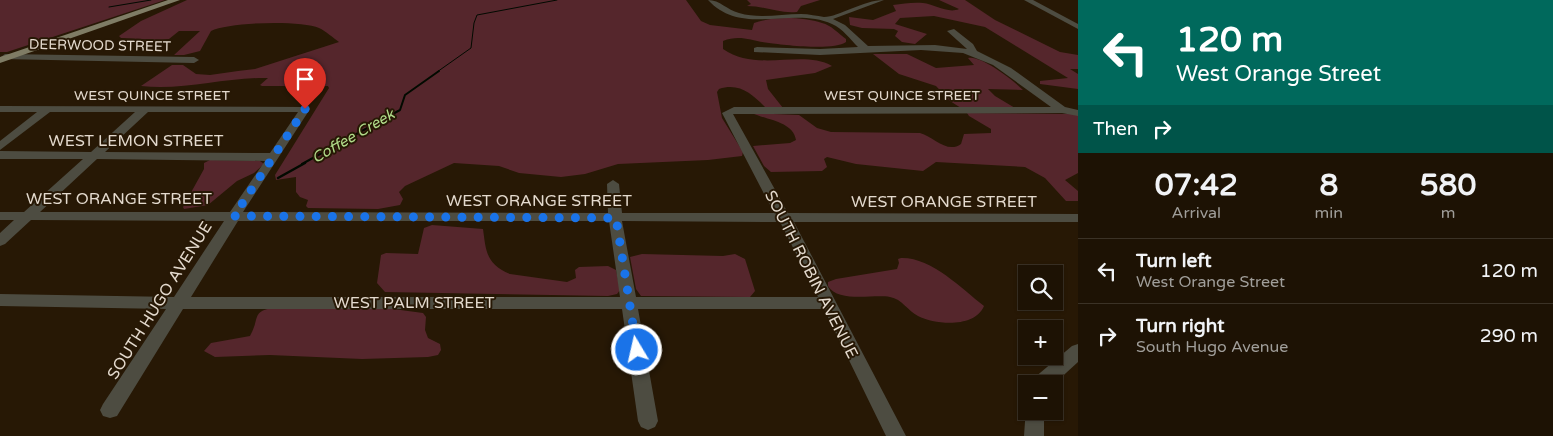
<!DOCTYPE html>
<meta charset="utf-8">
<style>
:root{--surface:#1d1204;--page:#2a2013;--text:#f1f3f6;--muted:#a09e9a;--line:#3b3226}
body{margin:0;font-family:"Varela Round",sans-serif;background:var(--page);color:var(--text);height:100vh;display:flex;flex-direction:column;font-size:19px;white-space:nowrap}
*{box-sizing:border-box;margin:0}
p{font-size:16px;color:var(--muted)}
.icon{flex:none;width:28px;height:28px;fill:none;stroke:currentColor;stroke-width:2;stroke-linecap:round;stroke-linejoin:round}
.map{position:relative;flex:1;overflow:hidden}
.sheet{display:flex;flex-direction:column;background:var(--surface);width:475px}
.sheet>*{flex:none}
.top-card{background:#00695c;color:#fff;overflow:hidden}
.buttons{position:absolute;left:1018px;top:265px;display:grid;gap:10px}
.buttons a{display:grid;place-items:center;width:45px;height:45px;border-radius:0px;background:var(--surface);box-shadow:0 1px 4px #0004,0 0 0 1px var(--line);font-size:25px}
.pin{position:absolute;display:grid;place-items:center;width:42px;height:42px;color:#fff;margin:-51px -21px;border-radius:50% 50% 50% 0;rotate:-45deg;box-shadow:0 0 5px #0007}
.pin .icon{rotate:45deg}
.me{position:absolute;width:55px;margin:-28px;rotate:351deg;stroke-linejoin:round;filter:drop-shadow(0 0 4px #0008)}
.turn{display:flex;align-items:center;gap:18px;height:105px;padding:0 15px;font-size:22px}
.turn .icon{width:65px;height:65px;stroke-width:2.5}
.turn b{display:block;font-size:35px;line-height:42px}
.then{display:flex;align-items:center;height:48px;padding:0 15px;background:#0003;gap:10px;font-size:19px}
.eta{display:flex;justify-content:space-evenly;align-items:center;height:85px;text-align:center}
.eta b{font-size:30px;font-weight:800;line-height:35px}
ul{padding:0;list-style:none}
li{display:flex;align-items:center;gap:15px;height:65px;padding:0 15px;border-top:1px solid var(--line)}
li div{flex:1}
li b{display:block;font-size:19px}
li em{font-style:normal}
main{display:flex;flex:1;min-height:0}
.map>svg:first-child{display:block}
.green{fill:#55262c}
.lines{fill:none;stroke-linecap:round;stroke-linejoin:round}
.stream-far2{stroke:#020a00;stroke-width:1}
.stream-far1{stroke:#020a00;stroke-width:2}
.stream{stroke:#020a00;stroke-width:2.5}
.minor{fill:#4d4c41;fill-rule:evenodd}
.major{fill:#7f7c65;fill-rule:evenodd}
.route{stroke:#1a73e8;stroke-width:9;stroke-dasharray:0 16.2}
.labels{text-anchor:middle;stroke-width:4;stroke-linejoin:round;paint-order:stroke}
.far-street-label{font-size:14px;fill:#e4dace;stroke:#271805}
.far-water-label{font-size:15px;font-style:italic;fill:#b1dc8a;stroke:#271805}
.street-label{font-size:16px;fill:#e4dace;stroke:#271805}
</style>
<main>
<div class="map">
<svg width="1078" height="436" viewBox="0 0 1078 436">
<rect width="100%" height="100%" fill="#271805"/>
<!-- green -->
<g class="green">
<path d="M 0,0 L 165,0 L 7,52 L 0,52 Z"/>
<path d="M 187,0 L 686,0 L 701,21 L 710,25 L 752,30 L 754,23 C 773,16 803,17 822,23 C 831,25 839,34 846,39 L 846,42 C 834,51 784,45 769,43 C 752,41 740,34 723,41 L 723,49 C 758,73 802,49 832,66 L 815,73 L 766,80 L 768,89 L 783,108 L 766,108 C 753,95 740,82 719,89 L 717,92 L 722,118 L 743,152 L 742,156 L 708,160 L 618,164 L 585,174 L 561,177 L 519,173 L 499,166 L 454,163 L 405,186 L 399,192 L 403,199 L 400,205 L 378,209 L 308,208 L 306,206 L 308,200 L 300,197 L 296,192 L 296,177 L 276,180 L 275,175 L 329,88 L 328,86 L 262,86 L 260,85 L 268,78 C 226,77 183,91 141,86 L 172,65 L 183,65 L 196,74 L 210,75 L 238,71 L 255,69 L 339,42 C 333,38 326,31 319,28 C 301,20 229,22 211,31 L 200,51 L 184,55 L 174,55 L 200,31 L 179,31 L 169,39 L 162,40 L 121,38 L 119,36 L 141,21 Z"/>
<path d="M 747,0 L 820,0 L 801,6 L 797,12 C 780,14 765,6 747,6 L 751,4 Z"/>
<path d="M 939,0 L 965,0 L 995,20 L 1060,52 L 1078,55 L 1078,69 L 1070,69 L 1078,74 L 1078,89 L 1040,84 L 1040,81 L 1068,78 L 985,27 L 934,16 L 900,18 L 895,24 L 927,34 L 915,44 L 902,42 L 895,36 L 898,31 L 894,29 L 862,28 L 850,25 L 849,17 L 873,20 L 896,11 L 893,5 C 903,4 912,2 923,3 C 934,4 948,14 959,9 Z"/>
<path d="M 873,54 L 907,54 L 936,68 L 974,65 L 968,58 C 981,55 1013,80 1023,90 L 988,89 L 995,96 L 1015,108 L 961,108 L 950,101 L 936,86 L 899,74 Z"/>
<path d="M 752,113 L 799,115 L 817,128 L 831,132 L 920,133 C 934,137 947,154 961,144 L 964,134 L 991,133 L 991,129 L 969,116 L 967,113 L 1078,114 L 1078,173 L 1065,180 L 1078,191 L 1078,201 L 1066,201 L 1045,178 L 1025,167 L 936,162 L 923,171 L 856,164 L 827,157 L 824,159 L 827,167 L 822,171 L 771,172 L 764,166 L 753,146 L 790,143 L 796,140 C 793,121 766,120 752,113 Z"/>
<path d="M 210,160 L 260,161 L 264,164 L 254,173 L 237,181 L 208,205 L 184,209 L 183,207 L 204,169 L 204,163 Z"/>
<path d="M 432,225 L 483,229 C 486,251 486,264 510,274 L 567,282 L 576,278 L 575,270 L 579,267 L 608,266 L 616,270 L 620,290 L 617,294 L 608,296 L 385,292 L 377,283 L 381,255 L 386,253 L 418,254 L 424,228 Z"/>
<path d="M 642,254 L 723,256 L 735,254 L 745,259 L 755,291 L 750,297 L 641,296 L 636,289 L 630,257 Z"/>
<path d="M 901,258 C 931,257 961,288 984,306 C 975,328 936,325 918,316 C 908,311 902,299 890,297 C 873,294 838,303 828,286 L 828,282 L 836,279 L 897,269 L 899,263 L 898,259 Z"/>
<path d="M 278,307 L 393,309 L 423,313 L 426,317 L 425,330 L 428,338 L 440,344 L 441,350 L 438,355 L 428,357 L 362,359 L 270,355 L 215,357 L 204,351 L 211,343 L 250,336 C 261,316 250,311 278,307 Z"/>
</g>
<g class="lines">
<!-- stream-far2 -->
<g class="stream-far2">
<path d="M 109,7 L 151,0"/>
<path d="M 437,72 L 471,48 L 474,23 L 477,15 L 557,0"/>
</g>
<!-- stream-far1 -->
<path class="stream-far1" d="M 302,164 L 400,110 L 405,95 L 439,71"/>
<!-- stream -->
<path class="stream" d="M 278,178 L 305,163"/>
<!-- minor -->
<g class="minor">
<path d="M 708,0 C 720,0 727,10 739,13 C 759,19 781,14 801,14 C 809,14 817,16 824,17 C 839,17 863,0 884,0 L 833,19 L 845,25 L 868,46 L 935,45 L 967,49 L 947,31 L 954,29 L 973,44 L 977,51 L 1011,68 L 1065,107 L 1078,110 L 1078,116 L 1062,113 L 733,114 L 788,213 L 1078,214 L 1078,222 L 794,222 L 906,436 L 886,436 L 824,309 L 638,309 L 658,421 L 655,427 L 648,430 L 641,427 L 638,421 L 622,309 L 183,309 L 117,416 L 110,418 L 103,416 L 100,410 L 103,404 L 166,309 L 0,306 L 0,294 L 174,297 L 224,221 L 31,220 L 5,244 L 0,246 L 0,233 L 14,220 L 0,220 L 0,212 L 24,212 L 83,159 L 0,159 L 0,151 L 91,152 L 135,112 L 50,112 L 0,150 L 0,141 L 37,112 L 0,112 L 0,106 L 309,107 L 310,109 L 243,212 L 608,213 L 607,184 L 613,180 L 619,184 L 622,213 L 774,213 L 722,113 L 734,107 L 1051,107 L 993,65 L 963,53 L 921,50 L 820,55 L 754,52 L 754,48 L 757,47 L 820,49 L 858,47 C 850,39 843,29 832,24 C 792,6 742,37 708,0 ZM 148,112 L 298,112 L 270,153 L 105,152 ZM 97,159 L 265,161 L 230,212 L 40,212 ZM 238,221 L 609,221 L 620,297 L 191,297 ZM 622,221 L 780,222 L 818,297 L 636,297 Z"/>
<path d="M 1024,0 L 1033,0 L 1078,24 L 1078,29 Z"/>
<path d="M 5,54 L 194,57 L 199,60 L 194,63 L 2,59 L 1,57 Z"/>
<path d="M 1078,344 L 1078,362 L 1054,384 L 1032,384 L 1034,378 L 1072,346 Z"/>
<path d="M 1026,407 L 1026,411 L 1044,411 L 1044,436 L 1024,436 Z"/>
</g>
<!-- major -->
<path class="major" d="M 168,0 L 180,0 L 0,63 L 0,57 Z"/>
</g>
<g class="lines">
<!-- route -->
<path class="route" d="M 305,109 L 234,216 L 616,218 L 637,350"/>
</g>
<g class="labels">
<!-- far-street labels -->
<g class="far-street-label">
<text transform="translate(100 45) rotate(1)" y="5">DEERWOOD STREET</text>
<text x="152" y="100">WEST QUINCE STREET</text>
<text x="902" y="100">WEST QUINCE STREET</text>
</g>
<!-- far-water labels -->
<g class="far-water-label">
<text transform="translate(353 136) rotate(-30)" y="5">Coffee Creek</text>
</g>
<!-- street labels -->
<g class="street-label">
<text x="136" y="146">WEST LEMON STREET</text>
<text x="119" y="204">WEST ORANGE STREET</text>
<text x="539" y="206">WEST ORANGE STREET</text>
<text x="944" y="207">WEST ORANGE STREET</text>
<text transform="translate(812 274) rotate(63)" y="6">SOUTH ROBIN AVENUE</text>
<text transform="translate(159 300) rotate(-58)" y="6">SOUTH HUGO AVENUE</text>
<text x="414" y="308">WEST PALM STREET</text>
</g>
</g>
</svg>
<div class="buttons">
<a><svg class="icon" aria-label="search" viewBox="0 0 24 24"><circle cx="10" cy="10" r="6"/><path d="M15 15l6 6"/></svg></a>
<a>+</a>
<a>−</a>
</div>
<div class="pin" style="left:305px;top:109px;background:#d93025"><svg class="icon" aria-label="arrive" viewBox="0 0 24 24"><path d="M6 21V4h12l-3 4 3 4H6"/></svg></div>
<svg class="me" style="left:637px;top:350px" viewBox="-20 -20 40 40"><circle r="17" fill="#1a73e8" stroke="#fff" stroke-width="3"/><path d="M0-11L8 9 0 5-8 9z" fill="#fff"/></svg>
</div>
<section class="sheet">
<div class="top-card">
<div class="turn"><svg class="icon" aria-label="left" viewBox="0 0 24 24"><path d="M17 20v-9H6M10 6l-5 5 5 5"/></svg><div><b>120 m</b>West Orange Street</div></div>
<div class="then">Then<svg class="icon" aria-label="right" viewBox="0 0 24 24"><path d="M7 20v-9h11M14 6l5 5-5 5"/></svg></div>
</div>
<div class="eta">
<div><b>07:42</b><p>Arrival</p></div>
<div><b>8</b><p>min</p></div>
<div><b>580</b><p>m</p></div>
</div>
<ul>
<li><svg class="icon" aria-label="left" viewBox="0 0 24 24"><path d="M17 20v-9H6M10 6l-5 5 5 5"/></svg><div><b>Turn left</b><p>West Orange Street</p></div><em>120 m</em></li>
<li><svg class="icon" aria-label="right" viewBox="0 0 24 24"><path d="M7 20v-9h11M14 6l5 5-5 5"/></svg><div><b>Turn right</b><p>South Hugo Avenue</p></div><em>290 m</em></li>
</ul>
</section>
</main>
